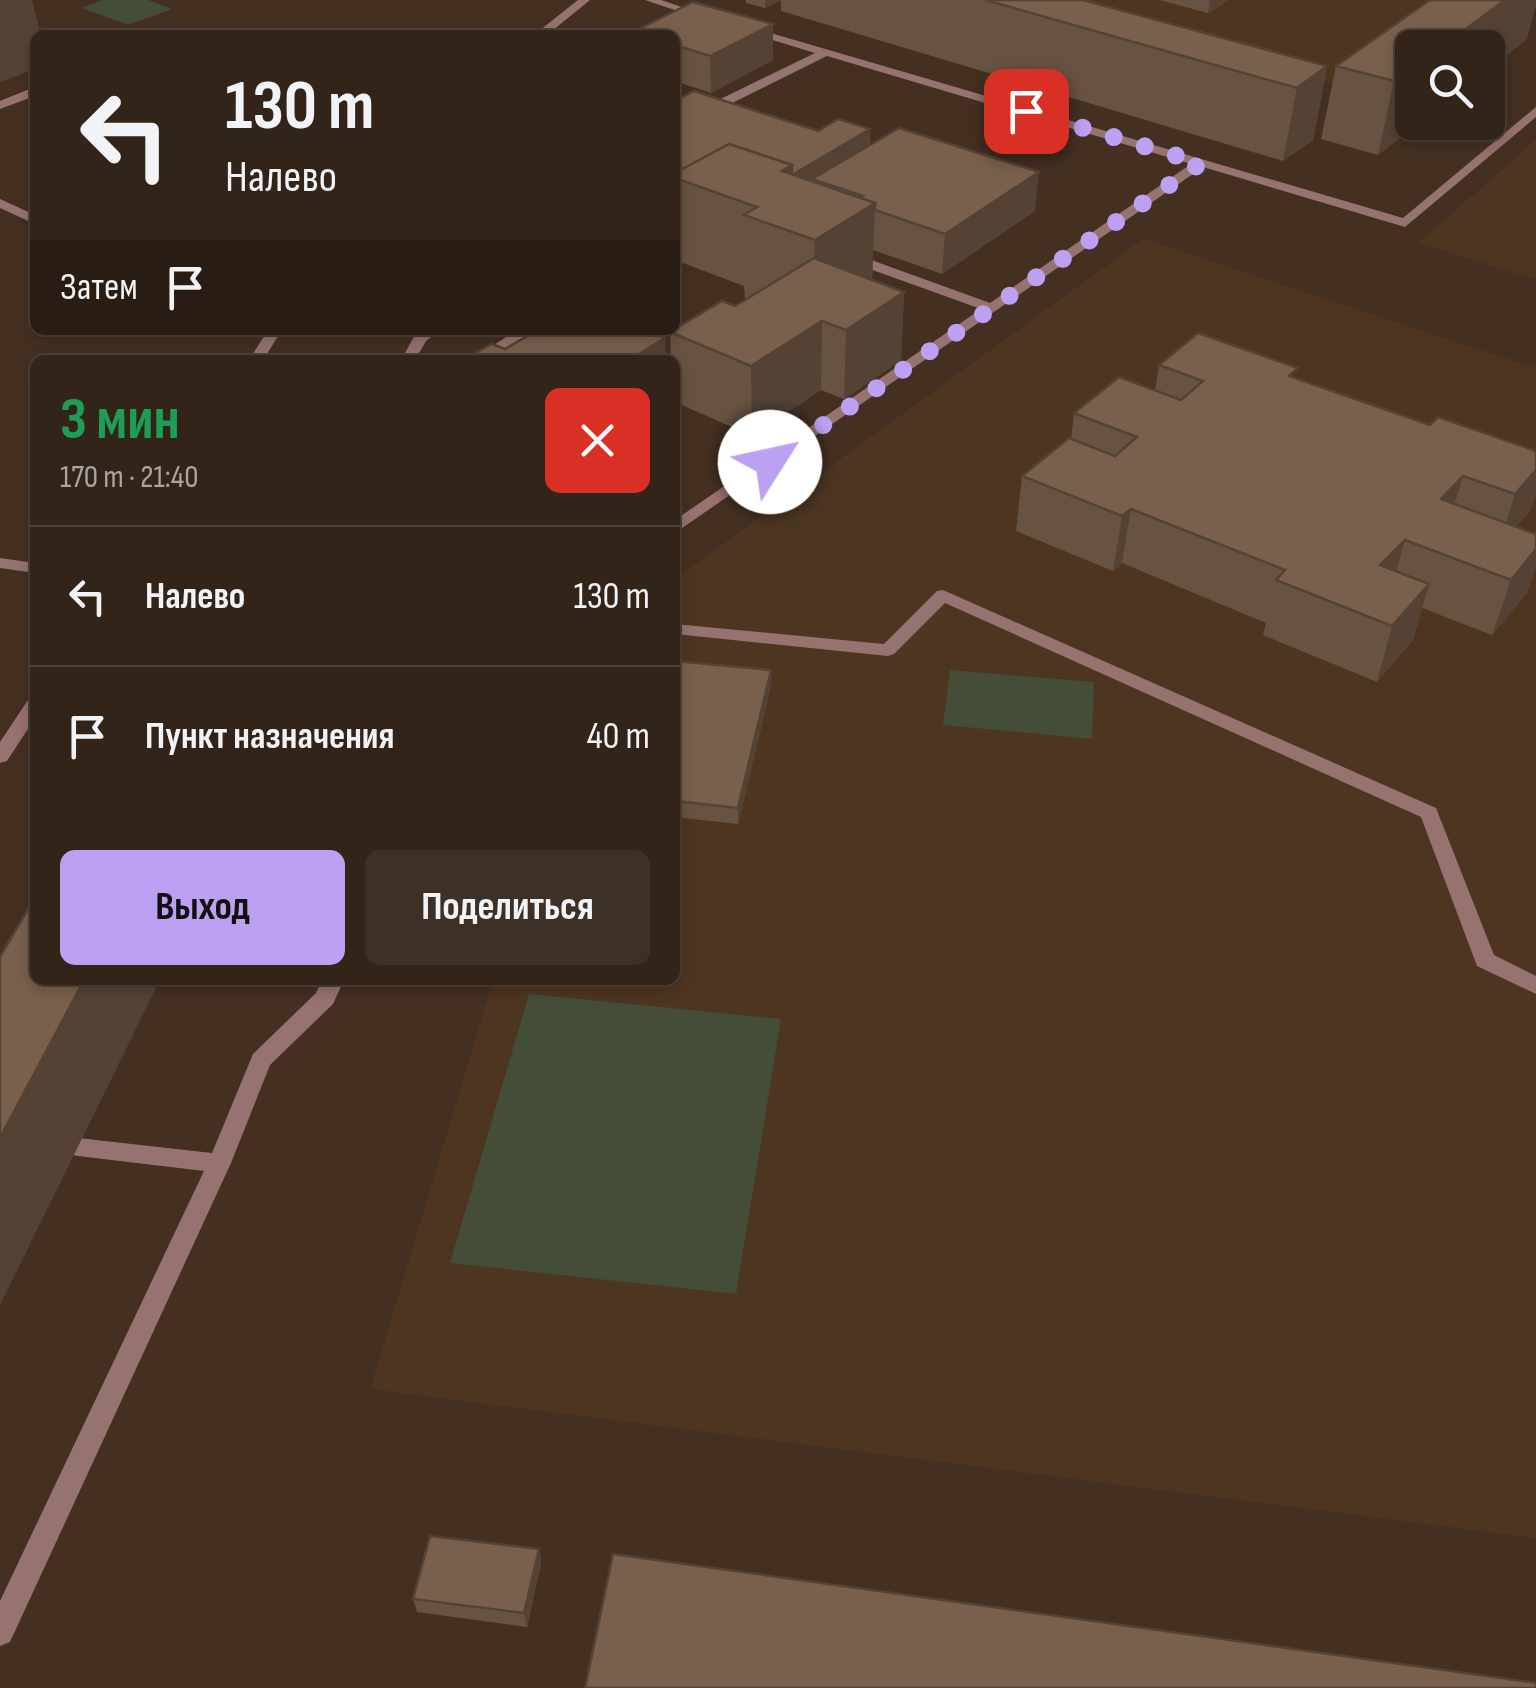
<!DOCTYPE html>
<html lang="ru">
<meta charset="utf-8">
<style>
:root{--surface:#322419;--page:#3d3026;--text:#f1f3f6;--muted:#a8a4a2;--line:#4d4138;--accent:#bca0f2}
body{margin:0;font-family:"Sofia Sans Condensed",sans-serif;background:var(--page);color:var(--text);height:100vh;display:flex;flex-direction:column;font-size:38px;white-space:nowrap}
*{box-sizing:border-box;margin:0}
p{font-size:32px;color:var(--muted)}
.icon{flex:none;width:55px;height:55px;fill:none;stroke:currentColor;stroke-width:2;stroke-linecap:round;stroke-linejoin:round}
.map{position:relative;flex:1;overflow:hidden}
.drawer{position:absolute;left:30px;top:355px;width:650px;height:630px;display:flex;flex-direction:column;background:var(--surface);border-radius:15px;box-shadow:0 5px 15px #0003,0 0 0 2px var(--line)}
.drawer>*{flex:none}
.top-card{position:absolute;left:30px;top:30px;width:650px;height:305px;border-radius:15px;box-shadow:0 5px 15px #0003,0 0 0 2px var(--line);background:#322419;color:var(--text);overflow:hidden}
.buttons{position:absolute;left:1395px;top:30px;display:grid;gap:20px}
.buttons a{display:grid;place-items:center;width:110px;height:110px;border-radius:15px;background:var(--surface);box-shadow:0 5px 15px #0003,0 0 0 2px var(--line);font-size:50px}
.pin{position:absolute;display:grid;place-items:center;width:85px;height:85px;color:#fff;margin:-42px;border-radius:20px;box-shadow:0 5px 15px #0006}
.me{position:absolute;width:110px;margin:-55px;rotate:55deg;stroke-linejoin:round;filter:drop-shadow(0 0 8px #0008)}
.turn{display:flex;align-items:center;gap:35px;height:210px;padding:0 30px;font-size:45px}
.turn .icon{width:130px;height:130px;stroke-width:2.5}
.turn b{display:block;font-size:70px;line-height:85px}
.then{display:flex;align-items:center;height:95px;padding:0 30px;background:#0003;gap:20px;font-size:38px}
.round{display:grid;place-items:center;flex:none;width:105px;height:105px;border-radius:15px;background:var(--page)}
.summary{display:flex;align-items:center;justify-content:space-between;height:170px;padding:0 30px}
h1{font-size:60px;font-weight:700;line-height:75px;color:#1e9e55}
.primary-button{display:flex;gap:20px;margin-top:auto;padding:20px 30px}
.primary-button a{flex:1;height:115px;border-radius:15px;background:var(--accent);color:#111;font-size:40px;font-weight:700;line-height:115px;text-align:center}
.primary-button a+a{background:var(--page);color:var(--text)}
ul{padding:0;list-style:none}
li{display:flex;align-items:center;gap:30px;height:140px;padding:0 30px;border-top:2px solid var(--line)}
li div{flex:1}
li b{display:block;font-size:38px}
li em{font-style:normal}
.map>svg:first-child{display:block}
.built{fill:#4d3520}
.green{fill:#434d37}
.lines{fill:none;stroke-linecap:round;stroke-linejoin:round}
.lane{fill:#967270;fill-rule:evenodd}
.street{fill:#967270;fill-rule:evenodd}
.wall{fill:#675341}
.shaded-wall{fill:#544335}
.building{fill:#78604c;stroke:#544335;stroke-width:2.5}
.route{stroke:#bca0f2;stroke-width:18;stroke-dasharray:0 32.4}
</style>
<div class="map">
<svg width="1536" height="1688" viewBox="0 0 1536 1688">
<rect width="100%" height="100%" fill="#433021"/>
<!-- built -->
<g class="built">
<path d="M 1024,0 L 1449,0 L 1333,84 Z"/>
<path d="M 1536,140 L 1536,280 L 1419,242 Z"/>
<path d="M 1143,239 L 1536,368 L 1536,1538 L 370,1389 L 493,980 L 675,980 L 675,579 Z"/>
</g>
<!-- green -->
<g class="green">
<path d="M 103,0 L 148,0 L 172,9 L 128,25 L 82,8 Z"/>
<path d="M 950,670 L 1094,682 L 1092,739 L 943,725 Z"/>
<path d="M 529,994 L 781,1019 L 736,1294 L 450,1263 Z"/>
</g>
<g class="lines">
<!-- lane -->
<g class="lane">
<path d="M 645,0 L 661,0 L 711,17 L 701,19 Z"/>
<path d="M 747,26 L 1403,218 L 1536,107 L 1536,117 L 1405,227 L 1203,167 L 675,533 L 675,520 L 981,309 L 842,259 L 842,253 L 852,253 L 990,303 L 1191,164 L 827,56 L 706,116 L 698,116 L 698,110 L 815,53 L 743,31 L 743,27 Z"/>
<path d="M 27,90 L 35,90 L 35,96 L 0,109 L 0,101 Z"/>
<path d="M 0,199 L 35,215 L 35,224 L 0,208 Z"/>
<path d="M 423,330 L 440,330 L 426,341 L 415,360 L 401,360 L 415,335 Z"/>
<path d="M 517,330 L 534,330 L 488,360 L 471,360 Z"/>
<path d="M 0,558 L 35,563 L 35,573 L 0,568 Z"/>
<path d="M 943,590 L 1436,808 L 1494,955 L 1536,976 L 1536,994 L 1477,966 L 1421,817 L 945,603 L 894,654 L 888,656 L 675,634 L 675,624 L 884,644 L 937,591 Z"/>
<path d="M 322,980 L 344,980 L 333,1004 L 270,1065 L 231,1163 L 10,1642 L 0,1646 L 0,1601 L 204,1171 L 78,1156 L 70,1154 L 66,1147 L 70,1140 L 78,1138 L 212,1153 L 253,1054 L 316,993 Z"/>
</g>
<!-- street -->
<g class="street">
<path d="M 578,0 L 590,0 L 547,35 L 534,35 Z"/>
<path d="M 268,330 L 282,330 L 263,360 L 249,360 Z"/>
<path d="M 35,698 L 35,718 L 7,761 L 0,763 L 0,742 L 28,700 Z"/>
</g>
</g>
<!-- wall -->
<g class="wall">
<path d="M 746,0 L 781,0 L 765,8 L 746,3 Z"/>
<path d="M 781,0 L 1083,0 L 1327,66 L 1313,140 L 1283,161 L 781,11 Z"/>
<path d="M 1159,0 L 1228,0 L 1208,13 Z"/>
<path d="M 693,2 L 773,24 L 773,60 L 711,93 L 675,81 L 675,35 L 633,35 L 633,32 Z"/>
<path d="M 1527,39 L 1488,70 L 1488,48 L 1412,122 L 1420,122 L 1378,155 L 1321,139 L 1336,66 Z"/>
<path d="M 675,101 L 818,131 L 870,129 L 870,145 L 1035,211 L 942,274 L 873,250 L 872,280 L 904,292 L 901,360 L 844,399 L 821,390 L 752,436 L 675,402 L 675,360 L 671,360 L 670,332 L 735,306 L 746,300 L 745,299 L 744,286 L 675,260 Z"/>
<path d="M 1159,365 L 1296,378 L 1430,425 L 1438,417 L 1531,509 L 1516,527 L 1536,534 L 1536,566 L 1527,593 L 1492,635 L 1422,608 L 1413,640 L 1377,682 L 1263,635 L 1266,623 L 1122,563 L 1113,571 L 1016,531 L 1022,476 L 1071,439 L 1074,413 L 1155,390 Z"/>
<path d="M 675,661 L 771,670 L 771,686 L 738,824 L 675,817 Z"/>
<path d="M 539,1549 L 541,1563 L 527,1627 L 417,1612 L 413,1599 Z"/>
</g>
<!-- shaded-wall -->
<g class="shaded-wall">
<path d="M 0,0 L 32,0 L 41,35 L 35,35 L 35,69 L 0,82 Z"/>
<path d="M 765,0 L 781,0 L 765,8 Z"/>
<path d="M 1210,0 L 1228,0 L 1208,13 Z"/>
<path d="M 1505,0 L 1536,0 L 1536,5 L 1527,39 L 1488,70 L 1488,48 L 1440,48 Z"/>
<path d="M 773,24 L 773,60 L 711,93 L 710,56 Z"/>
<path d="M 1327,66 L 1313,140 L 1283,161 L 1297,88 Z"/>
<path d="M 1412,68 L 1412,122 L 1420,122 L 1378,155 L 1394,81 Z"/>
<path d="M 870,129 L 869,167 L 812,179 L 811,202 L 782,171 Z"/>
<path d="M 1039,172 L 1035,211 L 942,274 L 945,234 Z"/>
<path d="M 875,203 L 872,287 L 813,325 L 815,240 Z"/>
<path d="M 904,292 L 901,360 L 844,399 L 846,330 Z"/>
<path d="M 822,321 L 821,390 L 752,436 L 751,366 Z"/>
<path d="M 665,338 L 666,360 L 629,360 Z"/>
<path d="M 1536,470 L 1536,495 L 1531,509 L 1498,549 L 1515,494 Z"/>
<path d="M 1463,476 L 1447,530 L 1441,499 Z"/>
<path d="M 1131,509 L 1122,563 L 1113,571 L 1122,516 Z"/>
<path d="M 1405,540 L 1389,595 L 1380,565 Z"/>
<path d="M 1536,549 L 1536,566 L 1527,593 L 1492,635 L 1511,580 Z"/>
<path d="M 1429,584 L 1413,640 L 1377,682 L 1392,626 Z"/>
<path d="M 771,670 L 771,686 L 738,824 L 738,808 Z"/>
<path d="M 84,980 L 160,980 L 0,1305 L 0,1138 Z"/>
<path d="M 539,1549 L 541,1563 L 527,1627 L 524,1613 Z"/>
</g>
<!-- building -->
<g class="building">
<path d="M 985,0 L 1083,0 L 1327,66 L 1297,88 Z"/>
<path d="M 1430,0 L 1505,0 L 1440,48 L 1412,48 L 1412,68 L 1394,81 L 1336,66 Z"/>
<path d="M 693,2 L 773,24 L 710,56 L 675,45 L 675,35 L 643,35 L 633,32 Z"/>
<path d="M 694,91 L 818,131 L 838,119 L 870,129 L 792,175 L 792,165 L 729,144 L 682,170 L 675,168 L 675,101 Z"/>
<path d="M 899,128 L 1039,172 L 945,234 L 875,210 L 875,203 L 860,198 L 863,196 L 812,179 Z"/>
<path d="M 729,144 L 792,165 L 782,171 L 875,203 L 815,240 L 744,215 L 757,207 L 675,178 L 675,173 Z"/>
<path d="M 814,258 L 904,292 L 846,330 L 822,321 L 751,366 L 670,332 L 722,301 L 735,306 Z"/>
<path d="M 538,330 L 646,330 L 665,338 L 629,360 L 463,360 L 492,344 L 505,349 Z"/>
<path d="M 1198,333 L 1298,368 L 1289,376 L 1430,425 L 1438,417 L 1536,451 L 1536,470 L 1515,494 L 1463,476 L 1441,499 L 1536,534 L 1536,549 L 1511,580 L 1405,540 L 1380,565 L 1429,584 L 1392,626 L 1276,580 L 1285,570 L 1131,509 L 1122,516 L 1022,476 L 1069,438 L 1115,456 L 1137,437 L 1074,413 L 1119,377 L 1181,400 L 1203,381 L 1159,365 Z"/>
<path d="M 675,661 L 771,670 L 738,808 L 675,801 Z"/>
<path d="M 35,897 L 35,980 L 84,980 L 0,1138 L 0,957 Z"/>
<path d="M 430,1536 L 539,1549 L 524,1613 L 413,1599 Z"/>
<path d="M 613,1554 L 1536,1683 L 1536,1688 L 585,1688 Z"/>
</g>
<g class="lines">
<!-- route -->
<path class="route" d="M 770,462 L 1201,163 L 1026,111"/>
</g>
</svg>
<div class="buttons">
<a><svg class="icon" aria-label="search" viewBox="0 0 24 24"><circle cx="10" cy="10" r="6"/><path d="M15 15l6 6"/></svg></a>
</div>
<div class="pin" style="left:1026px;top:111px;background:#d93025"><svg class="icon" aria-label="arrive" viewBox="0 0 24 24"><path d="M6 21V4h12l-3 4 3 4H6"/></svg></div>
<svg class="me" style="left:770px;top:462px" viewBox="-20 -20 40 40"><circle r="19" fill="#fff"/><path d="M0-13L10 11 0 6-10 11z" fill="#bca0f2"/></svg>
<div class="top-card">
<div class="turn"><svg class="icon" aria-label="left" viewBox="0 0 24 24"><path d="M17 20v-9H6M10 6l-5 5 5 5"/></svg><div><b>130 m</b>Налево</div></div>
<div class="then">Затем<svg class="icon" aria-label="arrive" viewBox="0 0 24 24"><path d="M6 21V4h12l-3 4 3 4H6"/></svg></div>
</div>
<section class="drawer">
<div class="summary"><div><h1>3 мин</h1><p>170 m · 21:40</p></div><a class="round" style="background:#d93025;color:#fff"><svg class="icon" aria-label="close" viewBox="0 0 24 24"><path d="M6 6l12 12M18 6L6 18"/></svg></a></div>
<ul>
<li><svg class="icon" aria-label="left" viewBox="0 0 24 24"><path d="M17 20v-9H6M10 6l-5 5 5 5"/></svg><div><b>Налево</b></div><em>130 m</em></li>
<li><svg class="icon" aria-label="arrive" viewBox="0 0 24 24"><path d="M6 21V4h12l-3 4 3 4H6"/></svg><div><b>Пункт назначения</b></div><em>40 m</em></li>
</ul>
<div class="primary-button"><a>Выход</a><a>Поделиться</a></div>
</section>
</div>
